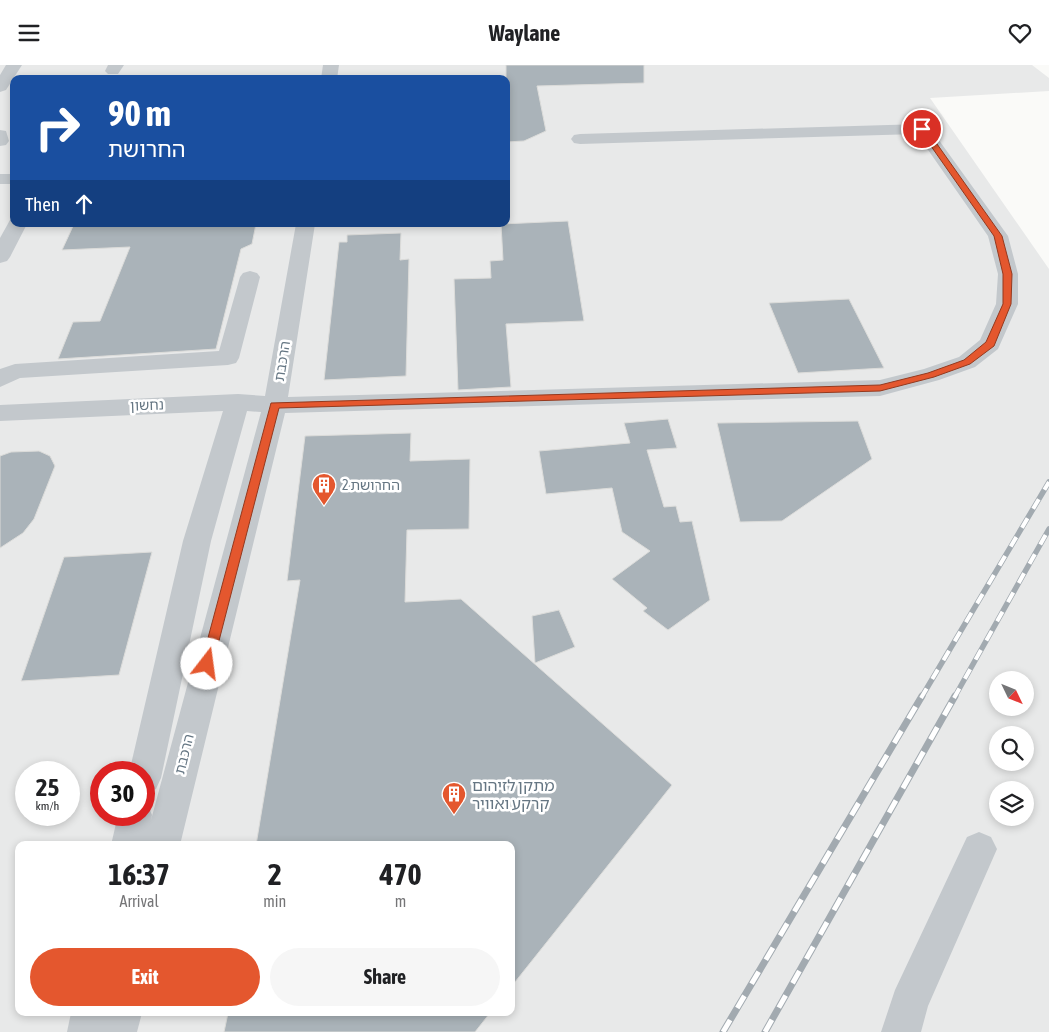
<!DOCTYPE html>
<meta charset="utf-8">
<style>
:root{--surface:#fff;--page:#f6f6f6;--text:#202124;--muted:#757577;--accent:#e4572e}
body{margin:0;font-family:"Asap Condensed","Noto Sans Hebrew",sans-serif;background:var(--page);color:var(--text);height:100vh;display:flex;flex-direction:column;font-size:19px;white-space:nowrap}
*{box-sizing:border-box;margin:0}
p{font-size:16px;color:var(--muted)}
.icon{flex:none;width:28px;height:28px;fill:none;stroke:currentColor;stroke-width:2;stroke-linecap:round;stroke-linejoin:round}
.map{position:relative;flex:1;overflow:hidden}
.side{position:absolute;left:15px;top:776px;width:500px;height:175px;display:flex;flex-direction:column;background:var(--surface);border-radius:10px;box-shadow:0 2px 8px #0003}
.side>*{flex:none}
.guide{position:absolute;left:10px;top:10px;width:500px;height:152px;border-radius:10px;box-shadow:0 2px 8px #0003;background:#1a4fa0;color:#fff;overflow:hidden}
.needle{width:32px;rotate:133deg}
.fabs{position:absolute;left:989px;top:606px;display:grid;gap:10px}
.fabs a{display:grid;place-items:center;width:45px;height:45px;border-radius:50%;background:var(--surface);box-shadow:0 2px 8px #0003;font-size:25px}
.speed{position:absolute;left:15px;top:696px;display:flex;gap:10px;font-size:25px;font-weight:700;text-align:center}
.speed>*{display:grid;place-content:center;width:65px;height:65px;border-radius:50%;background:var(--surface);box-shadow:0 2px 8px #0003;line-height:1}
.speed small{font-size:12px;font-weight:400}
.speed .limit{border:8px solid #d22;background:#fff;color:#111}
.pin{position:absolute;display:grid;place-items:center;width:42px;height:42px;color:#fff;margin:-21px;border:2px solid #fff;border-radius:50%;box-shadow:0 1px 5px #0007}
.me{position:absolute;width:55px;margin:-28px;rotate:15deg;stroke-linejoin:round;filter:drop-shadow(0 0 4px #0008)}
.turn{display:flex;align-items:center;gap:18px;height:105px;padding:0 15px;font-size:22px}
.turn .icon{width:65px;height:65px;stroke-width:2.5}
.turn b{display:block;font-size:35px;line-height:42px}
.then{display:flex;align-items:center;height:48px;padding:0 15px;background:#0003;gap:10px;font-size:19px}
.eta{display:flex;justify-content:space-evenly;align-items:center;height:85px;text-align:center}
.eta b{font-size:30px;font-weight:700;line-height:35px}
.primary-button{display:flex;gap:10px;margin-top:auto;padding:10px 15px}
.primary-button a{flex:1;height:58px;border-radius:30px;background:var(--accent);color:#fff;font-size:20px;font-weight:700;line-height:58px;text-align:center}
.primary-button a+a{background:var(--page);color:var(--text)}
header{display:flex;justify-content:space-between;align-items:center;height:65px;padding:0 15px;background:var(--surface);font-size:22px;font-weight:700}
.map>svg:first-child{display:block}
.built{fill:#e8e9e9;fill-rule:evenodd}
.building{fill:#aab3b9;stroke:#dcdcda}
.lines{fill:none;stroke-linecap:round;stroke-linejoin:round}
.minor{fill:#c3c8cc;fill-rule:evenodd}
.rail-far1-casing{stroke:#a2aab0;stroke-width:5.5}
.rail-casing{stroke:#a2aab0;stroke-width:7}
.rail-far1{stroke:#fff;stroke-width:4;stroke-dasharray:11;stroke-linecap:butt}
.rail{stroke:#fff;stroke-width:5;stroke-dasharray:14;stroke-linecap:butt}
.route{fill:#e4572e;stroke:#94391e}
.labels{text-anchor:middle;stroke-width:5;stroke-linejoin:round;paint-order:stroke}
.street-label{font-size:14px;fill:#657683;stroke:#fff}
.poi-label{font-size:14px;fill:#657683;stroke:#fff;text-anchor:start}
.near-poi-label{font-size:16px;fill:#657683;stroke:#fff;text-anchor:start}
</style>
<header><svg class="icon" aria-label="menu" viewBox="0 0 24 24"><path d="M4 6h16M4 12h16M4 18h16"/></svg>Waylane<svg class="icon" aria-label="heart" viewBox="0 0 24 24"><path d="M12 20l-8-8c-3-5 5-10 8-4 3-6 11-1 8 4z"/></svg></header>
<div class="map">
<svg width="1049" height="967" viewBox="0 0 1049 967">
<rect width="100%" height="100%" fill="#fafaf8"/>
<!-- built -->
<path class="built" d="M 0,0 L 1032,0 L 1049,13 L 1049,26 L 930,33 L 1049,204 L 1049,967 L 0,967 ZM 14,14 L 506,14 L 506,159 L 14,159 ZM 998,615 L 1025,615 L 1025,642 L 998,642 ZM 998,670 L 1025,670 L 1025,698 L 998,698 ZM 26,708 L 69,708 L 69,750 L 26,750 ZM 101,708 L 144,708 L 144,750 L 101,750 ZM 998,725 L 1025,725 L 1025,752 L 998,752 ZM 19,780 L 511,780 L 511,948 L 19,948 Z"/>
<!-- building -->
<g class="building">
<path d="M 506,0 L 644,0 L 644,18 L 537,21 L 546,66 L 524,76 L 506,77 Z"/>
<path d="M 568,156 L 584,256 L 506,259 L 511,322 L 458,325 L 454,214 L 491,213 L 490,196 L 503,195 L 501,159 Z"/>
<path d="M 74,159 L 256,159 L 252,179 L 241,184 L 216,284 L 58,294 L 73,257 L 100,256 L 130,182 L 62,185 Z"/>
<path d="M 401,168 L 400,195 L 409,194 L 406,311 L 324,315 L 339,177 L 347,177 L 347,170 Z"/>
<path d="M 849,234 L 884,303 L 798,308 L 769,238 Z"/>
<path d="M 668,354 L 677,383 L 647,385 L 664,442 L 676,441 L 680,457 L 692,456 L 710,535 L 668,565 L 643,546 L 647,543 L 612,514 L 650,486 L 622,467 L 612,423 L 546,429 L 539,386 L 630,378 L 624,358 Z"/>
<path d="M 858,356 L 872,394 L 782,456 L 740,457 L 717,358 Z"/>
<path d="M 411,368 L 410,396 L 470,394 L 469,464 L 407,465 L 405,537 L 461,534 L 672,720 L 511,922 L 511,780 L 256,780 L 300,515 L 287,516 L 305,371 Z"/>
<path d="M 39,386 L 50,391 L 55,401 L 34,454 L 23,468 L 0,483 L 0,391 L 11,387 Z"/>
<path d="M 152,487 L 119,610 L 21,616 L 64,492 Z"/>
<path d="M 559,545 L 575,582 L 535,598 L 532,551 Z"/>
<path d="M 228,948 L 490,948 L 475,967 L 224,967 Z"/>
</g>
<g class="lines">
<!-- minor -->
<g class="minor">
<path d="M 6,0 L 22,0 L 6,25 L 0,27 L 0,10 Z"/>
<path d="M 108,0 L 124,0 L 118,9 L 108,9 L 105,6 Z"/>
<path d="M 323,0 L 339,0 L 337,14 L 321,14 Z"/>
<path d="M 922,59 L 928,60 L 1008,171 L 1018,209 L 1018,239 L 998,284 L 975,302 L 939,315 L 880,331 L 285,348 L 180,780 L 111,780 L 118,750 L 144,750 L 144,737 L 147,738 L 152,750 L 151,755 L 261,347 L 247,346 L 211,476 L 161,713 L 156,724 L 144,729 L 144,708 L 129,708 L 183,476 L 223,346 L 0,356 L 0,340 L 238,329 L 265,331 L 296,159 L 315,159 L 288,332 L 880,315 L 924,304 L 959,292 L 980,275 L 996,239 L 998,209 L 988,171 L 917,69 L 580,79 L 574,78 L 571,74 L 574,70 L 580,69 Z"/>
<path d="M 0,65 L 6,66 L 9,76 L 6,80 L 0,81 Z"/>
<rect x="0" y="109" width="14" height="10"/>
<path d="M 14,154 L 14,159 L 27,159 L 10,192 L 7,196 L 0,198 L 0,173 L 10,155 Z"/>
<path d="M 250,206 L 257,208 L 260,212 L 239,293 L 236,298 L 228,300 L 20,313 L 0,322 L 0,304 L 15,299 L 219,286 L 240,212 L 243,208 Z"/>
<path d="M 979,767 L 991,772 L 997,784 L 928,941 L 921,967 L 881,967 L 895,925 L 967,772 Z"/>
<path d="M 71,948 L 142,948 L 137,967 L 67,967 Z"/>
</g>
<!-- rail-far1 casing -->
<g class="rail-far1-casing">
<g id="rail-far1">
<path d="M 921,633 L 1049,417"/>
<path d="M 954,633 L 1049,464"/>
</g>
</g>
<!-- rail casing -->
<g class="rail-casing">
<g id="rail">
<path d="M 723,967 L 922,631"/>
<path d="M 765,967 L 955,631"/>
</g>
</g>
<!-- rail-far1 -->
<use href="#rail-far1" class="rail-far1"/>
<!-- rail -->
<use href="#rail" class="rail"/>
</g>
<!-- route -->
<path class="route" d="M 920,62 L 925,62 L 1002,171 L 1012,209 L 1011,239 L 994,281 L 970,299 L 934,312 L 880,326 L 279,343 L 213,599 L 211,603 L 207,605 L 203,603 L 201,599 L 271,338 L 880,320 L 928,308 L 964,295 L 986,277 L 1003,239 L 1003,209 L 994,171 L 919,64 Z"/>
<!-- icons -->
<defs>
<g id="building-pin" transform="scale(1.25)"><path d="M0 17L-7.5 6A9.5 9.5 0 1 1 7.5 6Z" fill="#e4572e" stroke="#fff"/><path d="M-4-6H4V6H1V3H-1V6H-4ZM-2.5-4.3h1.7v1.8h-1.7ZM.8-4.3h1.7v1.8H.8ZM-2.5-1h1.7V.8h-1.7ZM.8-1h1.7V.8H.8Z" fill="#fff"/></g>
</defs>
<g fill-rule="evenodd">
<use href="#building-pin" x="324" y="420"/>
<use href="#building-pin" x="454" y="729"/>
</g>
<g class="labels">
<!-- street labels -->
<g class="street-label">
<text transform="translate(282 296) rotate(-81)" y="5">הרכבת</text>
<text transform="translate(147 340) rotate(-2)" y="5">נחשון</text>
<text transform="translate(184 689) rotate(-76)" y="5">הרכבת</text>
</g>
<!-- poi labels -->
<g class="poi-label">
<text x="342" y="425">החרושת 2</text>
</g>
<!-- near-poi labels -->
<g class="near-poi-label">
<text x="472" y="726">מתקן לזיהום<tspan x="472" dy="18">קרקע ואוויר</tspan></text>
</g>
</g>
</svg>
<div class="fabs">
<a><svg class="needle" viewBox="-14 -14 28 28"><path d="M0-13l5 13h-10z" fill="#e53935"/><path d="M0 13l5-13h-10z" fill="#757577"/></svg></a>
<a><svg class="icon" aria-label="search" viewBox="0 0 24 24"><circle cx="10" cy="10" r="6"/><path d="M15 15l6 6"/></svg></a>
<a><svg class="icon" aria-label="layers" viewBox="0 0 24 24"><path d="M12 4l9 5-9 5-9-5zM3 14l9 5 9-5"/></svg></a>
</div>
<div class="speed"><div>25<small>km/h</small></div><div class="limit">30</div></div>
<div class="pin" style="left:922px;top:64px;background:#d93025"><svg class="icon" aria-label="arrive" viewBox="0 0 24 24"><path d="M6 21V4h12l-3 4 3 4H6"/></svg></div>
<svg class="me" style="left:207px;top:599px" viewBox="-20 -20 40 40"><circle r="19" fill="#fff"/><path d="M0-13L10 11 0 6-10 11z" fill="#e4572e"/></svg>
<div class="guide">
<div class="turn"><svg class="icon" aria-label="right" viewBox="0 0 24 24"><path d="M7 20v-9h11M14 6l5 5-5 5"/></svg><div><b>90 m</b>החרושת</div></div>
<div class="then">Then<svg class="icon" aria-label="ahead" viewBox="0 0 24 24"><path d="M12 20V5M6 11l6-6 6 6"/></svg></div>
</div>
<section class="side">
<div class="eta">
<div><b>16:37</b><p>Arrival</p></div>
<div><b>2</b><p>min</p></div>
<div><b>470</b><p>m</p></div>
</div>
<div class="primary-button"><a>Exit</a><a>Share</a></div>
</section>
</div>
